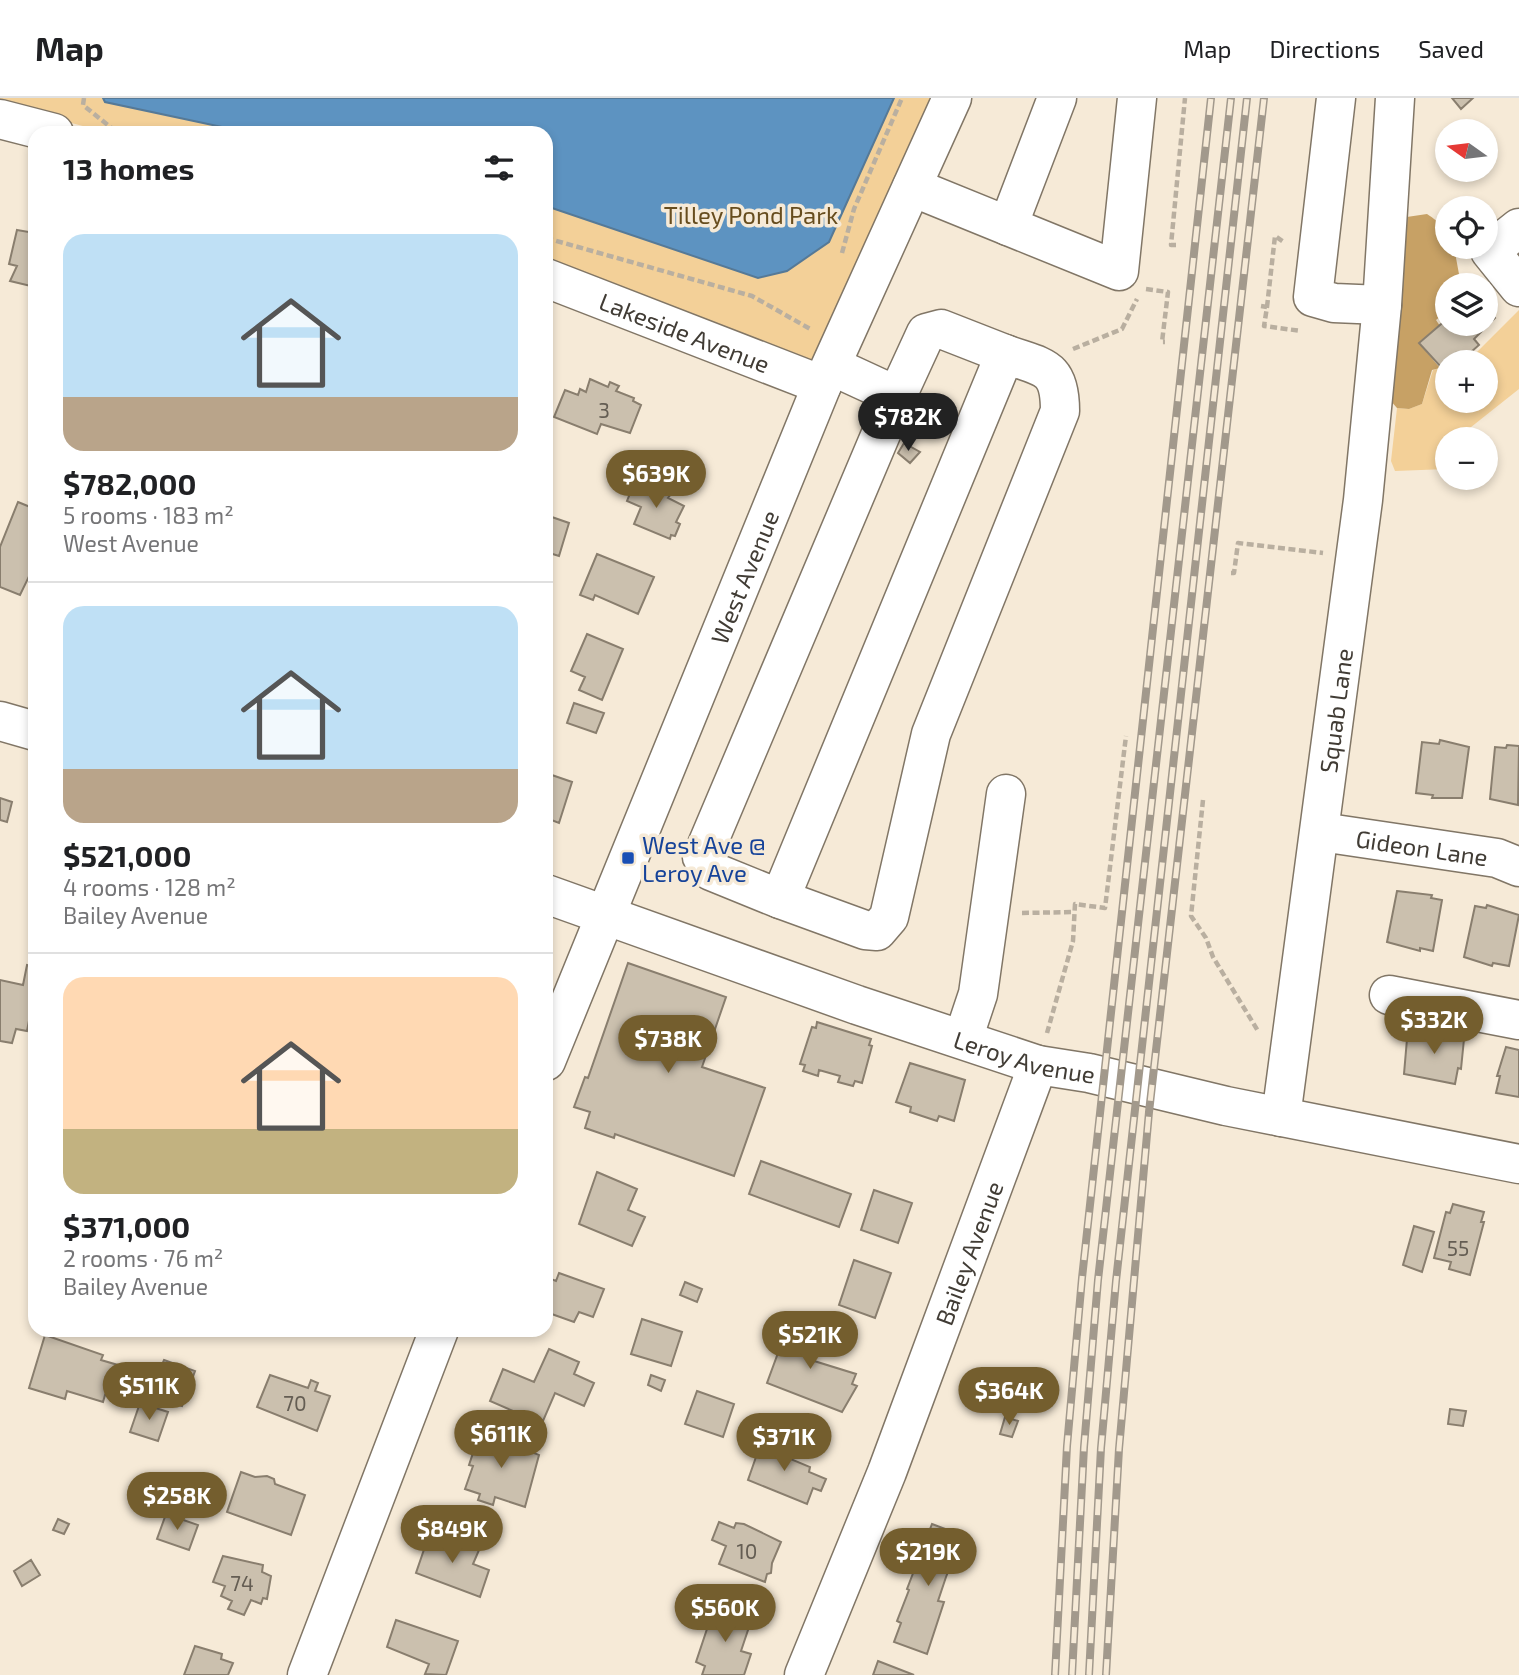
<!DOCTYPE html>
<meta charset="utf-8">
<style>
:root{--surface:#fff;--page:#f2f2f2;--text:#202124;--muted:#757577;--line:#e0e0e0;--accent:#745e2e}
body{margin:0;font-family:"Exo 2",sans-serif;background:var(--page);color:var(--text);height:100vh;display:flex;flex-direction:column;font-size:26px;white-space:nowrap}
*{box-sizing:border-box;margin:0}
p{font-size:23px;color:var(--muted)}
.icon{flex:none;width:38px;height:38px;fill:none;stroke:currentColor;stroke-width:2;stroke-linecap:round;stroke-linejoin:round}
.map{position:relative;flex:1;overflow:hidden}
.side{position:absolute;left:28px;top:28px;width:525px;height:1211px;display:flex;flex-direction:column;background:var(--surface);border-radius:21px;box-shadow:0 4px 10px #0003}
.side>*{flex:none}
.needle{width:46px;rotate:284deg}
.fabs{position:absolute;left:1435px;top:21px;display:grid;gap:14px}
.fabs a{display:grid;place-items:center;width:63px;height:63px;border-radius:50%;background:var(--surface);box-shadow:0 4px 10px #0003;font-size:35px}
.price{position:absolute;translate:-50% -60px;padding:0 16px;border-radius:24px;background:var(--accent);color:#fff;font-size:23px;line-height:46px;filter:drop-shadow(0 2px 4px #0008)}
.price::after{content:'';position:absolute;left:50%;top:42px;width:21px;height:16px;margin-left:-10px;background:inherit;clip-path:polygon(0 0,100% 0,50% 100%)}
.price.on{background:#222;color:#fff}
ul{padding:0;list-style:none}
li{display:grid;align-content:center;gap:14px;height:371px;padding:0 35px}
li+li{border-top:2px solid var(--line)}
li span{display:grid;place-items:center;height:217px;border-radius:21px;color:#555}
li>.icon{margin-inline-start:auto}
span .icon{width:126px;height:126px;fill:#fffc;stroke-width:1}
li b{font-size:30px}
h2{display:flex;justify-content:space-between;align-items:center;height:84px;padding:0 35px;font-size:30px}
header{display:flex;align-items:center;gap:42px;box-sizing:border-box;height:98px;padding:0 35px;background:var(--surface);border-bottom:2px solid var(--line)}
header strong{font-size:33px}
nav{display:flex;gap:38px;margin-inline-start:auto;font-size:24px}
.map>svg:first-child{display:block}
.green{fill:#f3d098}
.forest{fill:#c7a165}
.water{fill:#5d93c1;stroke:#557997;stroke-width:2}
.building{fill:#cbc0ae;stroke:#897e6e;stroke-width:2}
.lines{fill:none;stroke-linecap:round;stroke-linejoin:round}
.minor-casing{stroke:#817666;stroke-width:41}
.major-casing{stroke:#817666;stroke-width:41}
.path{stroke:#b9afa0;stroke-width:4.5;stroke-dasharray:7 3.5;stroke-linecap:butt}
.minor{stroke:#fff;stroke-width:38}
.major{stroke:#fff;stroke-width:38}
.rail-casing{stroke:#a2998c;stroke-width:8}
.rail{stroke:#f6ead7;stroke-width:5;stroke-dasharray:16;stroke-linecap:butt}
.transit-dot{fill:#1a4fb4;stroke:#f6ead7;stroke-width:2.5}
.labels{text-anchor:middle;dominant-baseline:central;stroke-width:7;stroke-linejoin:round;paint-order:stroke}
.number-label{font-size:21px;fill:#645d53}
.park-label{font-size:24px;fill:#674d1e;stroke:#f6ead7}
.street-label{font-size:24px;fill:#413c35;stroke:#f6ead7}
.transit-label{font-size:24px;fill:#164399;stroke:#f6ead7;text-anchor:start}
</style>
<header>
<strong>Map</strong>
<nav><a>Map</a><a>Directions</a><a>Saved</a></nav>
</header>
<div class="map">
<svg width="1519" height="1577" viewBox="0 0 1519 1577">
<rect width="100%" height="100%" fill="#f6ead7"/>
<path class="green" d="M0 0H932L813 262 546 163V35H109L0 6Z
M1519 212V291L1456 341H1447V371L1395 373 1391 363 1397 310 1409 311 1422 306 1433 272 1440 270 1457 256 1464 264H1447V303H1486V264H1467Z"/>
<path class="forest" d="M1427 116C1441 125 1447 132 1447 149H1454L1461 187H1447V213L1436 222 1440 228 1419 245 1440 270 1432 272 1422 306 1409 311 1397 310 1390 302 1400 120Z"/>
<path class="water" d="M103 0H894L829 144 787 173 758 180 546 108V35H250L105 4Z"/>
<path class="building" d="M1452 0H1473L1461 11Z
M17 132 35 135V189L10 183 17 168 9 166Z
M1486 208 1495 220 1474 241 1479 247 1462 262 1456 255 1440 268 1419 245 1447 221V226H1486Z
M590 281 608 289 610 284 619 288 616 293 634 300 633 303 641 307 630 335 601 326 597 336 554 319 565 292 578 297 580 291 586 294Z
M904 345 920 354 910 365 898 355Z
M635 383 671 396 668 400 684 408 676 424 680 426 675 438 671 437 670 441 634 426 641 409 627 403Z
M18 404 35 411V466L20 497 0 489V449Z
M546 417 569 425 559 458 546 454Z
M597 456 654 479 638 516 595 497 593 502 580 497Z
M587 536 623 551 602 602 579 592 585 579 571 573Z
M574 605 604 615 596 635 567 625Z
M1440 642 1469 649 1462 700H1432L1433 697 1416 695 1422 644 1439 646Z
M1507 647 1519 648 1518 707 1490 701 1495 649 1506 650Z
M546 675 572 684 559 725 549 721 546 728Z
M0 700 12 704 7 724 0 722Z
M1397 793 1432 797 1431 800 1442 802 1433 853 1420 850V853L1387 844Z
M1487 807 1519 817 1509 868 1493 865 1492 868 1464 859 1475 808 1486 810Z
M628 865 726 899 702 969 765 990 734 1078 615 1036 614 1040 585 1030 590 1014 574 1009 585 979 588 980Z
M27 867 35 869V907H32L27 933 16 931 12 945 0 943V882L23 887Z
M817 924 871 941 869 947 872 948 862 985 855 983 853 988 838 984 840 978 819 972 818 978 803 973 805 967 800 966 812 929 816 930Z
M1413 930 1464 941 1461 971 1458 970 1455 986 1404 976 1407 941 1411 942Z
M1506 949 1519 952V999L1496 995 1500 978H1497Z
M910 965 965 982 954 1023 939 1018 937 1023 910 1014 911 1009 896 1004Z
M761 1063 851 1096 839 1129 749 1096Z
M597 1074 637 1091 628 1112 645 1119 632 1148 579 1126Z
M874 1092 912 1105 898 1145 861 1132Z
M1453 1106 1484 1114 1481 1124H1484L1470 1177 1449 1171 1451 1164 1434 1160 1446 1114 1450 1115Z
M1414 1128 1434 1134 1422 1174 1403 1167Z
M854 1162 891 1175 875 1220 839 1207Z
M559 1175 604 1191 593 1219 579 1214 574 1224 546 1214V1179L556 1183Z
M685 1184 702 1191 697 1204 680 1197Z
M642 1221 682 1234 671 1268 631 1256Z
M789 1225 821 1237 811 1262 856 1276 852 1286 857 1288 842 1314 767 1285Z
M45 1237 103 1257 101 1262 118 1267 109 1298 105 1297 103 1304 67 1293 65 1301 29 1290Z
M549 1251 579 1264 574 1276 594 1285 584 1308 555 1295 543 1323 528 1316 527 1319 490 1303 503 1271 534 1284Z
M164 1262 195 1273 182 1308 149 1297Z
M270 1277 308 1290 311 1282 318 1285 315 1293 330 1298 317 1333 257 1309Z
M651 1277 665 1282 661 1293 648 1287Z
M697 1293 734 1306 723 1339 685 1326Z
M140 1305 168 1314 158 1343 130 1334Z
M1450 1311 1466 1313 1463 1328 1448 1326Z
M1005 1319 1018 1323 1012 1339 1000 1336Z
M481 1331 523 1345 522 1350 539 1357 525 1409 495 1399 493 1407 478 1402 480 1396 465 1391 473 1368 469 1367Z
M763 1343 779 1350 781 1345 791 1348 788 1360 810 1369 809 1374 826 1381 821 1393 813 1390 807 1406 748 1382 756 1359 755 1355Z
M241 1374 255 1379 267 1378 274 1381 275 1386 305 1397 291 1437 227 1414Z
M166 1416 198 1427 189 1452 157 1441Z
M58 1421 69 1426 64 1436 53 1432Z
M719 1424 734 1430 736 1425 744 1426 781 1444 772 1465 771 1475 767 1476 765 1484 719 1466 726 1448 712 1442Z
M932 1426 967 1439 955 1471 950 1469 946 1479 938 1503 944 1504 927 1556 894 1544 901 1525 897 1523 909 1492 907 1491Z
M430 1434 479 1452 473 1466 489 1472 480 1499 416 1475Z
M223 1458 263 1467 262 1474 271 1478 267 1501 263 1500 261 1506 251 1502 244 1517 228 1511 232 1503 221 1498 225 1488 213 1484Z
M31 1462 40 1477 22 1488 14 1473Z
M715 1507 752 1520 741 1553 751 1556 744 1577H702L705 1568 696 1564Z
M396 1522 458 1543 446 1577 425 1576 429 1566 387 1549Z
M195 1548 222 1556 221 1561 233 1565 228 1577H184Z
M878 1563 914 1577H873Z"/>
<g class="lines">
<defs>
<g id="minor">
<path d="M1336 0 1313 199 1334 205 1382 207"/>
<path d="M0 21 54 35"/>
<path d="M912 89 1119 173 1137 0"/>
<path d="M1008 128 1057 0"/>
<path d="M1519 130 1490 153 1519 189"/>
<path id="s1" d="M546 180 822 287"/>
<path d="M832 268 897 298 702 759 711 773 780 801 1005 256 941 231 926 235 897 298"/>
<path d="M0 623 35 633"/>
<path id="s2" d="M1321 734 1497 760 1519 769"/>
<path id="s3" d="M546 796 857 907 1038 967 1089 975 1226 1008 1519 1066"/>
<path d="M780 801 865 832 877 833 889 819 931 636 1060 313C1060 267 1043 270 1005 256"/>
<path d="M1389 897 1519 922"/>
<path d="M963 941 978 896 1006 696"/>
<path id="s4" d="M1281 1019 1363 402 1382 207 1395 0"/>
<path id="s5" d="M804 1577 887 1374 1038 967"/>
</g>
<g id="major">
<path id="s6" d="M546 963 822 287 952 0"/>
<path d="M307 1577 439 1232"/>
</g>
</defs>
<use href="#minor" class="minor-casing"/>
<use href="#major" class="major-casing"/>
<path class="path" d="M84 0 83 7 114 32 127 35
M546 140 752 198 812 232
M1176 147H1171L1185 0
M842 155 854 111 902 0
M1146 191 1168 194 1162 244H1165
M1261 208 1267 209 1264 228 1301 233
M1267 209 1275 138 1285 145
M1073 251 1122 231 1137 201
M1231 475H1234L1238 445 1323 455
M1203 702 1191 818 1206 840 1213 859 1258 933
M1022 815 1074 814
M1047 935 1073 843 1075 806 1105 810 1126 638"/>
<use href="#minor" class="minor"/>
<use href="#major" class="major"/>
<defs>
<path id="rail" d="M1055 1577 1067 1348 1082 1180 1211 0
M1072 1577 1084 1349 1098 1182 1231 0
M1089 1577 1101 1350 1116 1183 1247 0
M1106 1577 1119 1351 1149 1014 1264 0"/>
</defs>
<use href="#rail" class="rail-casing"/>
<use href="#rail" class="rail"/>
</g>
<rect class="transit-dot" x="621" y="753" width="14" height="14" rx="3.5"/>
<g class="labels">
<g class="number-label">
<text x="604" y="311">3</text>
<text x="1458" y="1149">55</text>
<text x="295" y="1304">70</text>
<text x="747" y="1452">10</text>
<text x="242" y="1484">74</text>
</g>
<g class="park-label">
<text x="751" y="116">Tilley Pond Park</text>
</g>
<g class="street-label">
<text stroke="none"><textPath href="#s1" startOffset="149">Lakeside Avenue</textPath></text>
<text stroke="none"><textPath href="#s6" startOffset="523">West Avenue</textPath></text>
<text stroke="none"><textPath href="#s4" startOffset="410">Squab Lane</textPath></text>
<text stroke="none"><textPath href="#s2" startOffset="102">Gideon Lane</textPath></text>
<text stroke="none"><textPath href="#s3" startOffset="506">Leroy Avenue</textPath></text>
<text stroke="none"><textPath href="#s5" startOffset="453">Bailey Avenue</textPath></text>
</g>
<g class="transit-label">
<text x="642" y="746">West Ave @<tspan x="642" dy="28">Leroy Ave</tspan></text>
</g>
</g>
</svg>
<div class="fabs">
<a><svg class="needle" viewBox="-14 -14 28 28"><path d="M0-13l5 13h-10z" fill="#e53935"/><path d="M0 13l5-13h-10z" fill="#757577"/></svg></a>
<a><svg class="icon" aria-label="locate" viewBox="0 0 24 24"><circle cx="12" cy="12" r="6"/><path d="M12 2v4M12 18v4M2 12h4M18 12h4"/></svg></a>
<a><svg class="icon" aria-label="layers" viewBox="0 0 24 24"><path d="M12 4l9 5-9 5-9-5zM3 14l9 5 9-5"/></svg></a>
<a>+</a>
<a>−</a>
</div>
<b class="price on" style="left:908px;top:355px">$782K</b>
<b class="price" style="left:656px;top:412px">$639K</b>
<b class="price" style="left:1434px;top:958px">$332K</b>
<b class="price" style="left:668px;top:977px">$738K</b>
<b class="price" style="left:810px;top:1273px">$521K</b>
<b class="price" style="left:149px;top:1324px">$511K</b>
<b class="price" style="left:1009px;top:1329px">$364K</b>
<b class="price" style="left:501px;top:1372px">$611K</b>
<b class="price" style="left:784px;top:1375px">$371K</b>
<b class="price" style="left:177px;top:1434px">$258K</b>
<b class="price" style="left:452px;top:1467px">$849K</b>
<b class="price" style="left:928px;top:1490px">$219K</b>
<b class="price" style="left:725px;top:1546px">$560K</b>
<section class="side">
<h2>13 homes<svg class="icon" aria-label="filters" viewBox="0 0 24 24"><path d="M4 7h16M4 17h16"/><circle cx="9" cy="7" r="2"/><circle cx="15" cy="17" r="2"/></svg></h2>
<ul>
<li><span style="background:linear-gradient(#bfe0f5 75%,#b9a48a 0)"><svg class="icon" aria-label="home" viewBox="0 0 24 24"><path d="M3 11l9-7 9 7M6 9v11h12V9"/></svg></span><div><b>$782,000</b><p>5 rooms · 183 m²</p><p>West Avenue</p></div></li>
<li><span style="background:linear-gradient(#bfe0f5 75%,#b9a48a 0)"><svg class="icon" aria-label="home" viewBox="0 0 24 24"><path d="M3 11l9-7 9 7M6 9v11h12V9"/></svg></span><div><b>$521,000</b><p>4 rooms · 128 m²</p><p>Bailey Avenue</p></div></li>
<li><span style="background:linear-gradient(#ffd9b3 70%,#c2b280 0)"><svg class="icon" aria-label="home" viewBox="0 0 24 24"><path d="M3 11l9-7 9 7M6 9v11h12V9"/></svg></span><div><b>$371,000</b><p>2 rooms · 76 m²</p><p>Bailey Avenue</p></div></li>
</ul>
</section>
</div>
